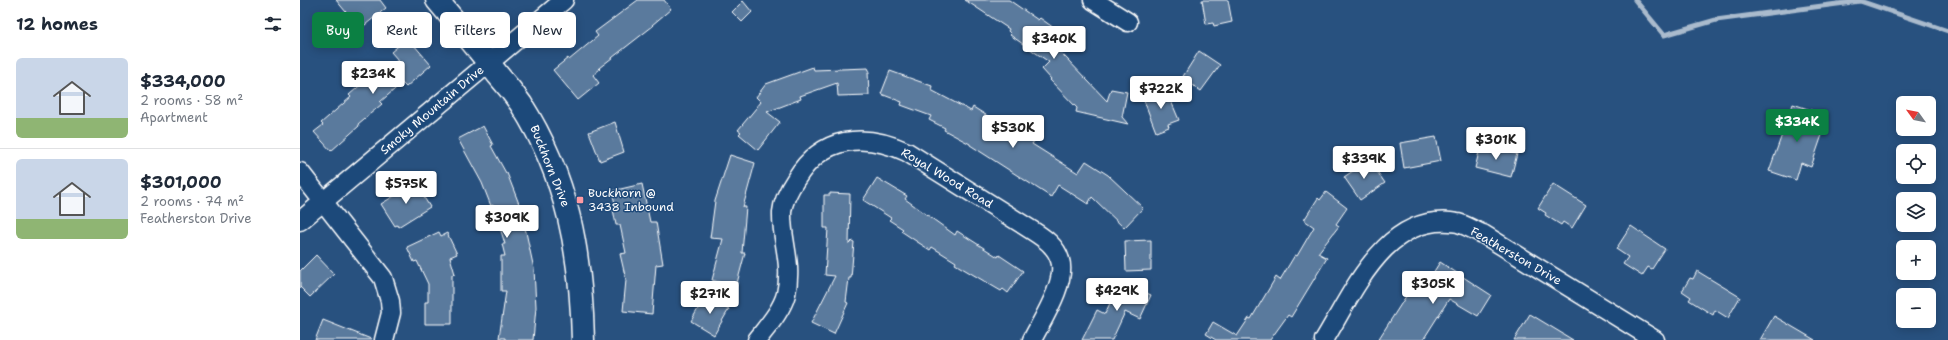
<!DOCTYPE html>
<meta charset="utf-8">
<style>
:root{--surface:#fff;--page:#f2f2f3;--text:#1f2937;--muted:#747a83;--line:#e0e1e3;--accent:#0b8043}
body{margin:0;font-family:"Shantell Sans",sans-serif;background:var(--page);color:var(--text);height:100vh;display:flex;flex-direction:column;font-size:15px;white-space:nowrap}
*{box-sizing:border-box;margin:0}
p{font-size:13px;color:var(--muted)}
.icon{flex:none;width:22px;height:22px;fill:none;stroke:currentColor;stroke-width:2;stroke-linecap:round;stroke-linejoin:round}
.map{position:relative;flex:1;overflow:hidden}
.sheet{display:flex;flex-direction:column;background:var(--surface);width:300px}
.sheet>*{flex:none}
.banner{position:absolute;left:12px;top:12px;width:380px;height:36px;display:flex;gap:8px}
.needle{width:26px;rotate:303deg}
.controls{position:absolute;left:1596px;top:96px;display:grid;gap:8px}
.controls a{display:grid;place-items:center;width:40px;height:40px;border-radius:6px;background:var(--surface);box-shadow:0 2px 10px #0003;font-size:20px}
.price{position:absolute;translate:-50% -34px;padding:0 9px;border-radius:4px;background:#fff;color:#222;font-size:13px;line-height:26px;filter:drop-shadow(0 1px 2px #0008)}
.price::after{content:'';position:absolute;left:50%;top:24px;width:12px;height:9px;margin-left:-6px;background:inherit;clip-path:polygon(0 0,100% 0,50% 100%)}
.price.active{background:var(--accent);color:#fff}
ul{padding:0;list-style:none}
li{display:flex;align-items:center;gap:12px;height:100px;padding:0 16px}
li+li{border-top:1px solid var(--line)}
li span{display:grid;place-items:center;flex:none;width:112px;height:80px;border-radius:6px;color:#555}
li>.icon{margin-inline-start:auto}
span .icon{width:48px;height:48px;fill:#fffc;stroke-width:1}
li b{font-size:17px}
h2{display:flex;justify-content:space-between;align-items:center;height:48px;padding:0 16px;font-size:17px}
.pill{padding:0 14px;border-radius:6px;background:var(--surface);box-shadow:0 2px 10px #0003;font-size:14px;line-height:36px}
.pill.active{background:var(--accent);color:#fff}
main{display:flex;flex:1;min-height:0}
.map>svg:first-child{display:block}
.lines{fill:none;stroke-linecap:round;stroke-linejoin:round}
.stream{stroke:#aabbcd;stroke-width:5}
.building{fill:#5a7a9d;stroke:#fff}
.minor-casing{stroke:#fff;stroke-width:21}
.tertiary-casing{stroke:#fff;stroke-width:25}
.minor{stroke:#1f4a7a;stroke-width:18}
.tertiary{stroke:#1f4a7a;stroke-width:22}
.poi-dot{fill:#ff9aa2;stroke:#1f4a7a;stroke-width:1.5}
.labels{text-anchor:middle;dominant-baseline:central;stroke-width:3;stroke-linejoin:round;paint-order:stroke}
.street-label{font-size:12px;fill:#fff;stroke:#1f4a7a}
.poi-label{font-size:12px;fill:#fff;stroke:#1f4a7a;text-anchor:start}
</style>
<main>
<section class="sheet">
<h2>12 homes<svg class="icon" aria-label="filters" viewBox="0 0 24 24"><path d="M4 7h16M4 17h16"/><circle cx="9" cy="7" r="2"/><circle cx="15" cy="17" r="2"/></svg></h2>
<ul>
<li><span style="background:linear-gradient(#c9d6e8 75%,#8fb573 0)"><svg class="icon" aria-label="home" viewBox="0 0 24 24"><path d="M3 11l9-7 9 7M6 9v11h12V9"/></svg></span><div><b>$334,000</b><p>2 rooms · 58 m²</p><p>Apartment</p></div></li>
<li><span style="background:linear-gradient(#c9d6e8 75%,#8fb573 0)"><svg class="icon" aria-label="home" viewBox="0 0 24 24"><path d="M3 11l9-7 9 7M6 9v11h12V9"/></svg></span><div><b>$301,000</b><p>2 rooms · 74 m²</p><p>Featherston Drive</p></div></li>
</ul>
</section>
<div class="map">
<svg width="1648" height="340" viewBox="0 0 1648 340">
<rect width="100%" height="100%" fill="#28517f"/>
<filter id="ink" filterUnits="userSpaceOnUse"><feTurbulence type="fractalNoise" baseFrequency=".025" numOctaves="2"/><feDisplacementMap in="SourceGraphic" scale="8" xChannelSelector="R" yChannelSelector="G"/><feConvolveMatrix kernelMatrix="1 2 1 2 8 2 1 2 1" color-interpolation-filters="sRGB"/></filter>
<g filter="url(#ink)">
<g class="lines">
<path class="stream" d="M1335 0 1364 35 1416 20 1560 1 1648 31"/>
</g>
<path class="building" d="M36 0H80L86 8 60 29Z
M338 0H364L371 9 352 25 353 26 299 68 300 69 293 75 299 83 278 100 253 70 268 58 269 60 298 36 295 32Z
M665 0H709L738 20 740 18 754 28 747 38 807 101 811 89 827 92 822 117 828 124 776 112 777 108 750 80 751 79 742 69 749 62 710 35 711 34 708 31 709 29Z
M902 0H928L932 22 914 26 913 23 906 24Z
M443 1 452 12 442 22 432 12Z
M108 38 131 65 106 87 102 83 80 102 82 104 58 124 59 126 31 151 14 132 23 125 21 123 51 97 49 95 73 74 76 78 98 60 91 52Z
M899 51 920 65 901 91 882 78Z
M513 67 514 70 568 68 570 72H568L569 95 538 96 537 83 500 96 501 99 467 112 480 122 458 150 439 134 441 132 438 130 461 102 456 97 466 84Z
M590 71 632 86 631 90 671 111 673 107 715 133 717 130 734 141 732 144 778 173 786 161 808 175 843 208 824 228 792 197 788 204 758 185 751 197 670 145V144L644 130 645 128 629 120 631 116 601 105 602 102 581 94Z
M866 89 879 120 868 124 869 127 856 132 843 98Z
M1493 104 1517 112 1512 128 1523 132 1511 167 1501 163 1496 180 1469 171Z
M315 122 324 152 300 161 289 132Z
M183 126 193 145 191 146 206 173H207L221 209 234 269 236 307 233 340H205V338H199L206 291H201V256H205L202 244H205L193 205 191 206 182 183 158 139Z
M1136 137 1141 161 1104 168 1100 143Z
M1181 144 1217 154 1211 177 1175 168Z
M430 155 455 163 443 207H446L442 253H445L436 287 412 280 423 239 410 238 415 201Z
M1069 160 1085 183 1060 200 1044 177Z
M577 178 607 196 605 199 655 235 657 231 698 257 699 255 723 271 708 293 703 289 701 291 655 264 656 262 632 247 630 250 619 243 601 231 603 229 589 220 591 218 563 200Z
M115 183 130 207 98 227 97 225 95 226 81 204Z
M342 184 350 222H356L363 264 356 265 352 314 323 311 326 280 320 254 326 253 320 225H316L313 209 316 208 312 191Z
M1253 184 1286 205 1272 228 1263 222 1261 225 1245 215 1246 213 1238 208Z
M1026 192 1047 208 1036 224 1039 226 1018 253 1027 258 991 317 988 315 970 340H916L906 334 913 322 937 336 949 318 951 319 976 277 980 280 995 255 997 256 1014 227 1004 220 1018 198 1020 200Z
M530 193 550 194 549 244 552 241 554 242 551 278H549L546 302 548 303 534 334 511 323 535 276 525 275 528 228H524V195H530Z
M1331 226 1365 249 1352 269 1348 267 1342 276 1323 264 1328 257 1316 249Z
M139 232 141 236 147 233 157 254 150 257 155 274 152 275V324H125V302H128V284L117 261 114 262 107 247Z
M851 240V270L826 271 825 241Z
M16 255 34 274 10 297 0 287V271Z
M1140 262 1191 295 1178 316 1149 299 1123 340H1078L1110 290 1119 295Z
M1397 271 1440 297 1428 318 1415 310 1413 315 1389 300 1391 297 1382 291 1390 278 1393 279Z
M820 281 851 295 840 319 825 312 812 340H782L797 310 805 314Z
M406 295 429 309 414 335 391 321Z
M1230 314 1273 340H1214Z
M1474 316 1515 340H1460Z
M23 320 71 339V340H15Z"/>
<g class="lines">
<defs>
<path id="minor" d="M793 0 828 22
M0 172 83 278 90 301 91 313 84 340
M0 221 264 0
M457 340C467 327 482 310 486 294 493 262 481 241 482 212 483 201 490 188 496 179 522 136 564 132 607 152L733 231C744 238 756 246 760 260 767 282 742 320 732 340
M1024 340C1054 291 1087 210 1158 223 1166 225 1175 231 1183 234L1355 340"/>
<path id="tertiary" d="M137 0C158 25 179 50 198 75 206 84 214 94 221 104 268 178 281 253 283 340"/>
</defs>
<use href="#minor" class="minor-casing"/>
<use href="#tertiary" class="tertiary-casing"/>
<use href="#minor" class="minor"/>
<use href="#tertiary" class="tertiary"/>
</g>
</g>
<rect class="poi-dot" x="276" y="196" width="8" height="8" rx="2"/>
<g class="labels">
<g class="street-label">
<text transform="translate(132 110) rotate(-40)">Smoky Mountain Drive</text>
<text transform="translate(250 166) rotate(68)">Buckhorn Drive</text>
<text transform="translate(647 178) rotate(31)">Royal Wood Road</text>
<text transform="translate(1216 256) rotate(30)">Featherston Drive</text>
</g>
<g class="poi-label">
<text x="288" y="193">Buckhorn @<tspan x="288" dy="14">3438 Inbound</tspan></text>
</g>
</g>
</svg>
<div class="controls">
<a><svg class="needle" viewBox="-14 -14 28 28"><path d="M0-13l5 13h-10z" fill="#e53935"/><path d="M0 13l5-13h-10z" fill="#747a83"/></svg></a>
<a><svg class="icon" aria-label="locate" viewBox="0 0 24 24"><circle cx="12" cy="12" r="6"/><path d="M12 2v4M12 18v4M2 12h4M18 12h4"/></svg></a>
<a><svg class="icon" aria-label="layers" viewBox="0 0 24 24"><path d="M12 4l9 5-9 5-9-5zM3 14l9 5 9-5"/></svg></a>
<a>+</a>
<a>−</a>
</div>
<b class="price" style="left:754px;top:60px">$340K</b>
<b class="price" style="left:73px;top:95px">$234K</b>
<b class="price" style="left:861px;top:110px">$722K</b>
<b class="price active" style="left:1497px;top:143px">$334K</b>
<b class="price" style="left:713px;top:149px">$530K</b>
<b class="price" style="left:1196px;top:161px">$301K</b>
<b class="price" style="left:1064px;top:180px">$339K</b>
<b class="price" style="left:106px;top:205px">$575K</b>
<b class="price" style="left:207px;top:239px">$309K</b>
<b class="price" style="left:1133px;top:305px">$305K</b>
<b class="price" style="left:817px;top:312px">$429K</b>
<b class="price" style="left:410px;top:315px">$271K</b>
<div class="banner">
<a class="pill active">Buy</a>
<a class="pill">Rent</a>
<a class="pill">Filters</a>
<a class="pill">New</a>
</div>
</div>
</main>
